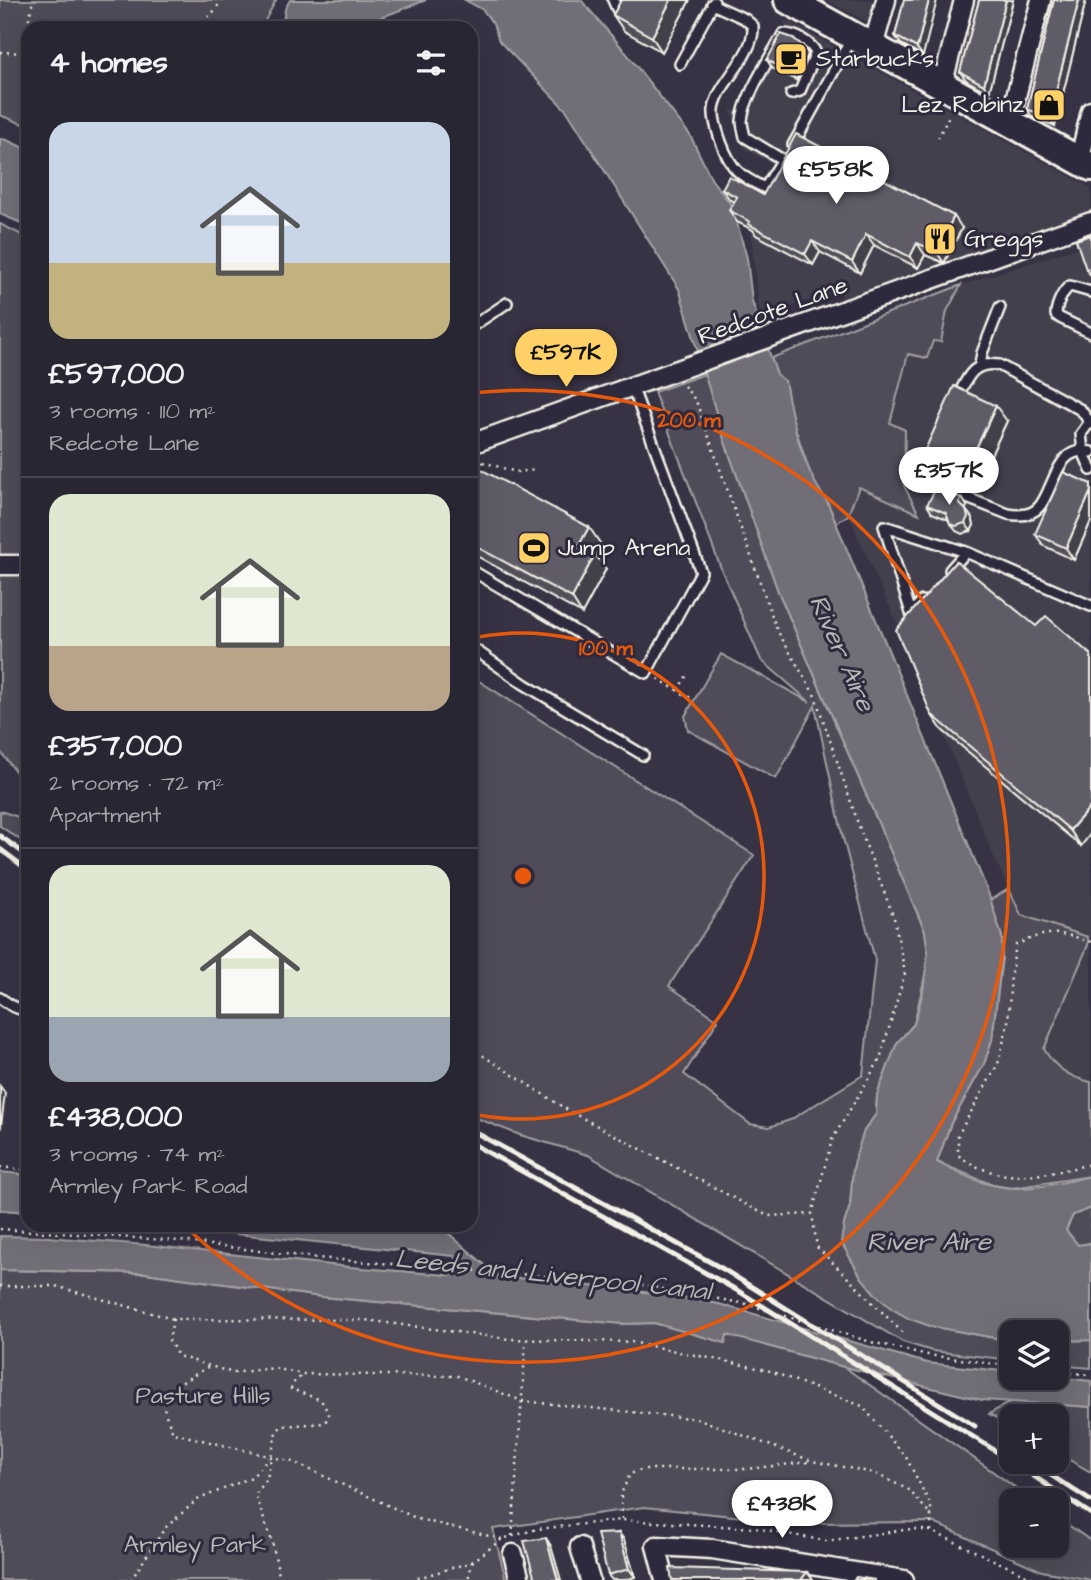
<!DOCTYPE html>
<meta charset="utf-8">
<style>
:root{--surface:#292633;--page:#312e3b;--text:#f1f3f6;--muted:#a5a5ac;--line:#45434e;--accent:#ffd166}
body{margin:0;font-family:"Architects Daughter",sans-serif;background:var(--page);color:var(--text);height:100vh;display:flex;flex-direction:column;font-size:26px;white-space:nowrap}
*{box-sizing:border-box;margin:0}
p{font-size:23px;color:var(--muted)}
.icon{flex:none;width:38px;height:38px;fill:none;stroke:currentColor;stroke-width:2;stroke-linecap:round;stroke-linejoin:round}
.map{position:relative;flex:1;overflow:hidden}
.side{position:absolute;left:21px;top:21px;width:457px;height:1211px;display:flex;flex-direction:column;background:var(--surface);border-radius:21px;box-shadow:0 7px 28px #0002,0 0 0 2px var(--line)}
.side>*{flex:none}
.fabs{position:absolute;left:999px;top:1320px;display:grid;gap:14px}
.fabs a{display:grid;place-items:center;width:70px;height:70px;border-radius:14px;background:var(--surface);box-shadow:0 7px 28px #0002,0 0 0 2px var(--line);font-size:35px}
.price{position:absolute;translate:-50% -60px;padding:0 16px;border-radius:24px;background:#fff;color:#222;font-size:23px;line-height:46px;filter:drop-shadow(0 2px 4px #0008)}
.price::after{content:'';position:absolute;left:50%;top:42px;width:21px;height:16px;margin-left:-10px;background:inherit;clip-path:polygon(0 0,100% 0,50% 100%)}
.price.on{background:var(--accent);color:#111}
ul{padding:0;list-style:none}
li{display:grid;align-content:center;gap:14px;height:371px;padding:0 28px}
li+li{border-top:2px solid var(--line)}
li span{display:grid;place-items:center;height:217px;border-radius:21px;color:#555}
li>.icon{margin-inline-start:auto}
span .icon{width:126px;height:126px;fill:#fffc;stroke-width:1}
li b{font-size:30px}
h2{display:flex;justify-content:space-between;align-items:center;height:84px;padding:0 28px;font-size:30px}
.map>svg:first-child{display:block}
.built{fill:#433f4e}
.green{fill:#504b59;stroke:#a29ea0;stroke-width:2}
.water{fill:#726e77;stroke:#a6a2a4;stroke-width:2}
.lines{fill:none;stroke-linecap:round;stroke-linejoin:round}
.service-casing{stroke:#f4f1e8;stroke-width:14}
.minor-casing{stroke:#f4f1e8;stroke-width:23}
.primary-casing{stroke:#f4f1e8;stroke-width:32}
.path{stroke:#f4f1e8;stroke-width:2.5;stroke-dasharray:2 5;stroke-linecap:butt}
.service{stroke:#2f2a3d;stroke-width:9}
.minor{stroke:#2f2a3d;stroke-width:18}
.primary{stroke:#2f2a3d;stroke-width:26}
.rail{stroke:#f4f1e8;stroke-width:5}
.wall{fill:#524f59;stroke:#f4f1e8;stroke-width:2}
.shaded-wall{fill:#424048;stroke:#f4f1e8;stroke-width:2}
.building{fill:#5f5c67;stroke:#f4f1e8;stroke-width:2}
.ring{fill:none;stroke:#e8590c;stroke-width:3.5}
.labels{text-anchor:middle;dominant-baseline:central;stroke-width:6;stroke-linejoin:round;paint-order:stroke}
.poi-label{font-size:24px;fill:#f4f1e8;stroke:#2f2a3d;text-anchor:start}
.street-label{font-size:24px;fill:#f4f1e8;stroke:#2f2a3d}
.park-label{font-size:24px;fill:#bbb7b6;stroke:#2f2a3d}
.water-label{font-size:26px;font-style:italic;fill:#bab6b5;stroke:#2f2a3d}
.centre{fill:#e8590c;stroke:#2f2a3d;stroke-width:3.5}
.ring-label{font-size:21px;text-anchor:middle;font-weight:bold;fill:#e8590c;stroke:#2f2a3d;stroke-width:6;stroke-linejoin:round;paint-order:stroke}
</style>
<div class="map">
<svg width="1091" height="1580" viewBox="0 0 1091 1580">
<rect width="100%" height="100%" fill="#373244"/>
<filter id="ink" filterUnits="userSpaceOnUse"><feTurbulence type="fractalNoise" baseFrequency=".0143" numOctaves="2"/><feDisplacementMap in="SourceGraphic" scale="14" xChannelSelector="R" yChannelSelector="G"/><feConvolveMatrix kernelMatrix="1 2 1 2 8 2 1 2 1" color-interpolation-filters="sRGB"/></filter>
<g filter="url(#ink)">
<path class="built" d="M827 0H874L869 23Z
M786 20 1091 188V212L844 302 840 291 760 316 751 235 783 170 743 148 730 110 737 111Z
M1080 247 1091 271V938L1021 915 995 860 907 645 848 515 859 487 917 513 904 486 905 430 890 423 908 353 933 341 941 342 947 311 961 285Z
M1088 945 1091 947V1082H1088L1069 1074 1051 1061 1044 1049Z"/>
<path class="green" d="M0 0H276L261 28H28V126L0 115Z
M0 224 28 238V555L0 556Z
M961 285 947 311 941 342 933 341 927 358 908 354 890 423 905 430 904 486 919 514 859 487 848 515 836 523 827 501 814 485 790 412 785 381 777 376 771 358Z
M705 374 724 439 778 591 925 931 928 952 926 971 914 1024 897 1043 877 1095 876 1114 864 1131 853 1169 850 1206 844 1224 861 1277 930 1326 1011 1341V1360L932 1351 903 1342 588 1155 520 1135 471 1116V676L754 855 669 986 718 1020 684 1074 750 1124 769 1127 790 1120 863 1075 875 960 843 838 815 706 776 779 688 730 685 716 721 654 810 702 761 660 722 571 654 392Z
M0 575H28V788L0 751Z
M0 811 28 820V845L0 826Z
M1009 889 1021 915 1088 937V945L1044 1049C1054 1067 1071 1078 1091 1082V1176L1012 1188 993 1185 937 1162 951 1123 984 1064 992 1040 1002 956V937L990 900Z
M1091 1208V1243L1078 1245 1066 1230 1073 1215Z
M0 1270 145 1273 322 1297 624 1324 654 1323 725 1342 727 1334 844 1367 1033 1500H1012V1545H1057V1517L1091 1541V1580L1042 1571 932 1522 803 1523 644 1507 493 1529 506 1580H0Z
M1091 1340V1368L1057 1365V1341Z
M1012 1401 1091 1407V1472L1057 1453V1416H1012L1011 1426 989 1414Z"/>
<path class="water" d="M290 0H426L354 28H282L285 9Z
M465 0H581L623 49 690 135 712 180 732 206 747 258 752 301 777 375 785 381C792 420 803 470 827 501L988 892 1002 937V956L992 1040 984 1064 951 1123 937 1162C955 1171 974 1181 993 1185 1023 1193 1061 1183 1091 1176V1208L1073 1215 1066 1230 1078 1245 1091 1243V1340L1057 1341V1332H1012L1011 1341 930 1326 910 1319 892 1309 876 1295 861 1277 841 1242 844 1224 850 1206 853 1169 857 1152 864 1131 876 1114 877 1095 897 1043 914 1024 923 992 928 952 925 931 778 591 724 439 679 289 567 111 499 41 493 24 483 10Z
M0 139 7 140 28 150V226L0 214Z
M0 1172 28 1175V1212L0 1210Z
M147 1225H439L486 1266 492 1275 671 1295 719 1304 927 1363 1011 1372 1012 1377H1055L1091 1381V1407L982 1400 844 1367 727 1335 725 1343 654 1323 624 1324 322 1297 145 1273 0 1270V1236L48 1237 146 1245 350 1267 447 1275 468 1274 454 1256Z"/>
<g class="lines">
<defs>
<path id="service" d="M613 0 617 9
M712 4 745 19 753 26C755 56 716 84 714 110 713 120 718 133 721 142 731 169 739 176 765 188L783 159
M680 64 714 2
M793 145 852 38
M783 160 745 137C744 132 742 126 742 121 743 98 772 55 783 34 795 34 811 42 816 53L800 91 791 94
M1091 292 1070 286C1063 290 1056 306 1056 315L1060 318 1091 333
M471 327 507 303
M980 365 982 353 1000 307
M956 400C967 379 971 361 999 365L1081 410 1091 424
M1091 420 1081 434 1083 451 1091 470
M928 456C922 466 921 472 926 482L1008 514C1019 516 1031 516 1039 507 1055 488 1056 444 1091 452
M471 570 646 673 701 572 632 386
M950 570 966 552
M922 601 911 613 884 526 966 552 1091 606
M471 647 524 684 643 755
M0 998 12 1006 28 1012"/>
<path id="minor" d="M873 47 886 0
M942 86 964 0
M1009 123 1041 0
M1079 162 1091 111
M471 444 1091 222
M0 565H28
M580 1547 590 1580
M513 1554 520 1580
M665 1580 656 1546 712 1549 904 1580"/>
<path id="primary" d="M788 0 1091 167"/>
</defs>
<use href="#service" class="service-casing"/>
<use href="#minor" class="minor-casing"/>
<use href="#primary" class="primary-casing"/>
<path class="path" d="M190 28 212 14 222 0
M0 52 28 53
M25 54 26 33 33 0
M938 138 950 114
M684 386 696 401 777 630 815 696 861 832 894 918 905 973 880 1059 832 1140 812 1214 817 1247 905 1335
M483 462 516 472 537 470
M471 473 483 461
M658 679 694 700
M678 690 687 675
M1091 942C1059 931 1047 930 1016 945L1011 974 1008 1023 998 1064 958 1135V1155C1001 1187 1043 1175 1091 1164
M471 1048 569 1111 768 1216 812 1214
M0 1167 28 1170
M0 1229 180 1241 317 1258 632 1283 746 1304 871 1342 928 1355 1012 1366
M0 1286H55L173 1319 365 1320 509 1339 632 1342 767 1370 862 1406 906 1457 931 1506V1515
M173 1319 169 1340 178 1356 233 1373 274 1368 302 1374 458 1376 522 1401 699 1419 812 1461 874 1473 909 1490 931 1515V1531
M208 1367C193 1377 160 1389 165 1412 167 1419 171 1426 173 1433L293 1462 418 1519 502 1539
M1057 1371 1091 1375
M622 1519 621 1494 630 1474 644 1469H746L809 1462
M512 1536 526 1340
M472 1562 502 1539 537 1529 622 1520 755 1528 826 1541 911 1529 931 1531 1037 1580
M131 1580 165 1528 197 1500 252 1477 269 1458
M280 1580 272 1541 255 1495 267 1479 276 1432 282 1426 325 1423 329 1414 321 1400 291 1389 293 1383 298 1380 301 1375
M411 1580 472 1562 468 1580"/>
<use href="#service" class="service"/>
<use href="#minor" class="minor"/>
<use href="#primary" class="primary"/>
<path class="rail" d="M0 836 28 856
M0 849 28 870
M471 1130 723 1269 975 1426
M471 1143 740 1292 988 1446 1091 1514
M1038 1467 1091 1501"/>
</g>
<path class="wall" d="M620 0H690L662 52 624 31 613 15 621 1Z
M904 0 923 56 901 44 895 36Z
M979 0H1013L989 93 966 80 960 72Z
M1054 0H1086L1055 126 1032 117 1027 109Z
M803 46 808 54 796 80 772 68 767 60Z
M722 189 763 195 962 228 944 263 925 255 918 268 874 245 860 273 820 252 813 265 756 235 753 230 737 222 729 210 734 202 730 200Z
M1091 235V276L1086 269Z
M1007 421 973 493 931 476 920 461Z
M471 464 600 543 594 553 606 569 582 614 471 553Z
M1091 484V521L1074 560 1044 546 1035 534Z
M962 498 967 506 965 509 972 518 974 525 971 531 962 534 956 531 949 520 932 513 927 505Z
M471 601 476 608 471 613Z
M1036 626 1091 655V833L1081 846 942 730 931 714Z
M619 1533 624 1540 635 1577 625 1580H612L608 1575Z"/>
<path class="shaded-wall" d="M671 0H690L662 52 652 37Z
M929 0H937L923 56 917 48Z
M1006 0H1013L989 93 984 85Z
M1079 0H1086L1055 126 1049 118Z
M803 46 808 54 796 80 790 72Z
M954 216 962 228 944 263 936 251Z
M866 234 874 245 860 273 852 262Z
M812 241 820 252 813 265 805 254Z
M917 243 925 255 918 268 910 257Z
M996 406 1007 421 973 493 962 478Z
M1091 491V521L1074 560 1066 548Z
M962 498 967 506 965 511 959 503Z
M966 510 972 518 974 525 971 531 965 523Z
M589 527 600 543 590 561 579 545Z
M595 554 606 569 582 614 572 598Z
M1091 806V833L1081 846 1070 830Z
M0 1086 5 1093 1 1126 0 1124Z
M619 1533 624 1540 635 1577 629 1569Z
M546 1538 551 1546 561 1580H558Z
M807 1572 813 1580H801Z"/>
<path class="building" d="M621 0H671L652 37 613 15Z
M904 0H929L917 48 895 36Z
M979 0H1006L984 85 960 72Z
M1054 0H1079L1049 118 1027 109Z
M781 34 793 38 803 46 790 72 767 60Z
M796 134 954 216 936 251 917 243 910 257 866 234 852 262 812 241 805 254 748 224 750 222 729 210 737 197 722 189 729 176 763 195Z
M1091 235V268L1086 269 1076 240Z
M954 386 996 406 962 478 920 461Z
M471 464 589 527 579 545 595 554 572 598 471 544Z
M1063 472 1091 484V491L1066 548 1035 534Z
M936 488 962 498 959 503 966 510 968 517 965 523 956 526 950 524 946 513 927 505Z
M956 561 1036 626 1046 616 1091 655V806L1070 830 931 714 896 630Z
M619 1533 629 1569 608 1575 597 1534Z
M546 1538 558 1580H535L524 1541Z
M670 1568 807 1572 801 1580H672Z
M856 1577 875 1580H854Z"/>
</g>
<g class="ring">
<path d="M472 638A243 243 0 1 1 472 1114"/>
<path d="M472 393A486 486 0 1 1 185 1226"/>
</g>
<defs>
<symbol id="cafe-square" viewBox="-11 -11 22 22"><rect x="-9" y="-9" width="18" height="18" rx="4" fill="#ffd166" stroke="#2f2a3d"/><path d="M-5.5-4.5H6V0H3Q3 3.5 0 3.5H-2.5Q-5.5 3.5-5.5 0ZM3-3.2v2h1.7v-2ZM-6 4.5H4V6H-6Z" fill="#111"/></symbol>
<symbol id="shop-square" viewBox="-11 -11 22 22"><rect x="-9" y="-9" width="18" height="18" rx="4" fill="#ffd166" stroke="#2f2a3d"/><path d="M-5-2.5h2.3a2.7 3.5 0 0 1 5.4 0H5L5.5 6h-11ZM-1.5-2.5h3a1.5 2.3 0 0 0-3 0Z" fill="#111"/></symbol>
<symbol id="restaurant-square" viewBox="-11 -11 22 22"><rect x="-9" y="-9" width="18" height="18" rx="4" fill="#ffd166" stroke="#2f2a3d"/><path d="M-5-6h1v4h1v-4h1v4h1v-4h1v5L-1.5 .5V6h-2V.5L-5-1ZM5-6V6H3V1.5H1.5Q1.5-4 5-6Z" fill="#111"/></symbol>
<symbol id="stadium-square" viewBox="-11 -11 22 22"><rect x="-9" y="-9" width="18" height="18" rx="4" fill="#ffd166" stroke="#2f2a3d"/><path d="M0-5a6.5 5 0 1 0 0 10a6.5 5 0 1 0 0-10ZM-3.5-1.8h7v3.6h-7Z" fill="#111"/></symbol>
</defs>
<g fill-rule="evenodd">
<use href="#cafe-square" x="772" y="40" width="38" height="38"/>
<use href="#shop-square" x="1030" y="86" width="38" height="38"/>
<use href="#restaurant-square" x="921" y="220" width="38" height="38"/>
<use href="#stadium-square" x="515" y="529" width="38" height="38"/>
</g>
<g class="labels">
<g class="poi-label">
<text x="816" y="59">Starbucks</text>
<text x="1024" y="105" text-anchor="end">Lez Robinz</text>
<text x="964" y="239">Greggs</text>
<text x="558" y="548">Jump Arena</text>
</g>
<g class="street-label">
<text transform="translate(773 311) rotate(-20)">Redcote Lane</text>
</g>
<g class="park-label">
<text x="203" y="1396">Pasture Hills</text>
<text x="195" y="1545">Armley Park</text>
</g>
<g class="water-label">
<text transform="translate(842 653) rotate(66)">River Aire</text>
<text x="929" y="1242">River Aire</text>
<text transform="translate(553 1275) rotate(6)">Leeds and Liverpool Canal</text>
</g>
</g>
<circle cx="523" cy="876" r="10" class="centre"/>
<g class="ring-label">
<text x="689" y="427">200 m</text>
<text x="606" y="655">100 m</text>
</g>
</svg>
<div class="fabs">
<a><svg class="icon" aria-label="layers" viewBox="0 0 24 24"><path d="M12 4l9 5-9 5-9-5zM3 14l9 5 9-5"/></svg></a>
<a>+</a>
<a>−</a>
</div>
<b class="price" style="left:836px;top:206px">£558K</b>
<b class="price on" style="left:566px;top:389px">£597K</b>
<b class="price" style="left:949px;top:507px">£357K</b>
<b class="price" style="left:782px;top:1540px">£438K</b>
<section class="side">
<h2>4 homes<svg class="icon" aria-label="filters" viewBox="0 0 24 24"><path d="M4 7h16M4 17h16"/><circle cx="9" cy="7" r="2"/><circle cx="15" cy="17" r="2"/></svg></h2>
<ul>
<li><span style="background:linear-gradient(#c9d6e8 65%,#c2b280 0)"><svg class="icon" aria-label="home" viewBox="0 0 24 24"><path d="M3 11l9-7 9 7M6 9v11h12V9"/></svg></span><div><b>£597,000</b><p>3 rooms · 110 m²</p><p>Redcote Lane</p></div></li>
<li><span style="background:linear-gradient(#dfe7d0 70%,#b9a48a 0)"><svg class="icon" aria-label="home" viewBox="0 0 24 24"><path d="M3 11l9-7 9 7M6 9v11h12V9"/></svg></span><div><b>£357,000</b><p>2 rooms · 72 m²</p><p>Apartment</p></div></li>
<li><span style="background:linear-gradient(#dfe7d0 70%,#9aa5b1 0)"><svg class="icon" aria-label="home" viewBox="0 0 24 24"><path d="M3 11l9-7 9 7M6 9v11h12V9"/></svg></span><div><b>£438,000</b><p>3 rooms · 74 m²</p><p>Armley Park Road</p></div></li>
</ul>
</section>
</div>
